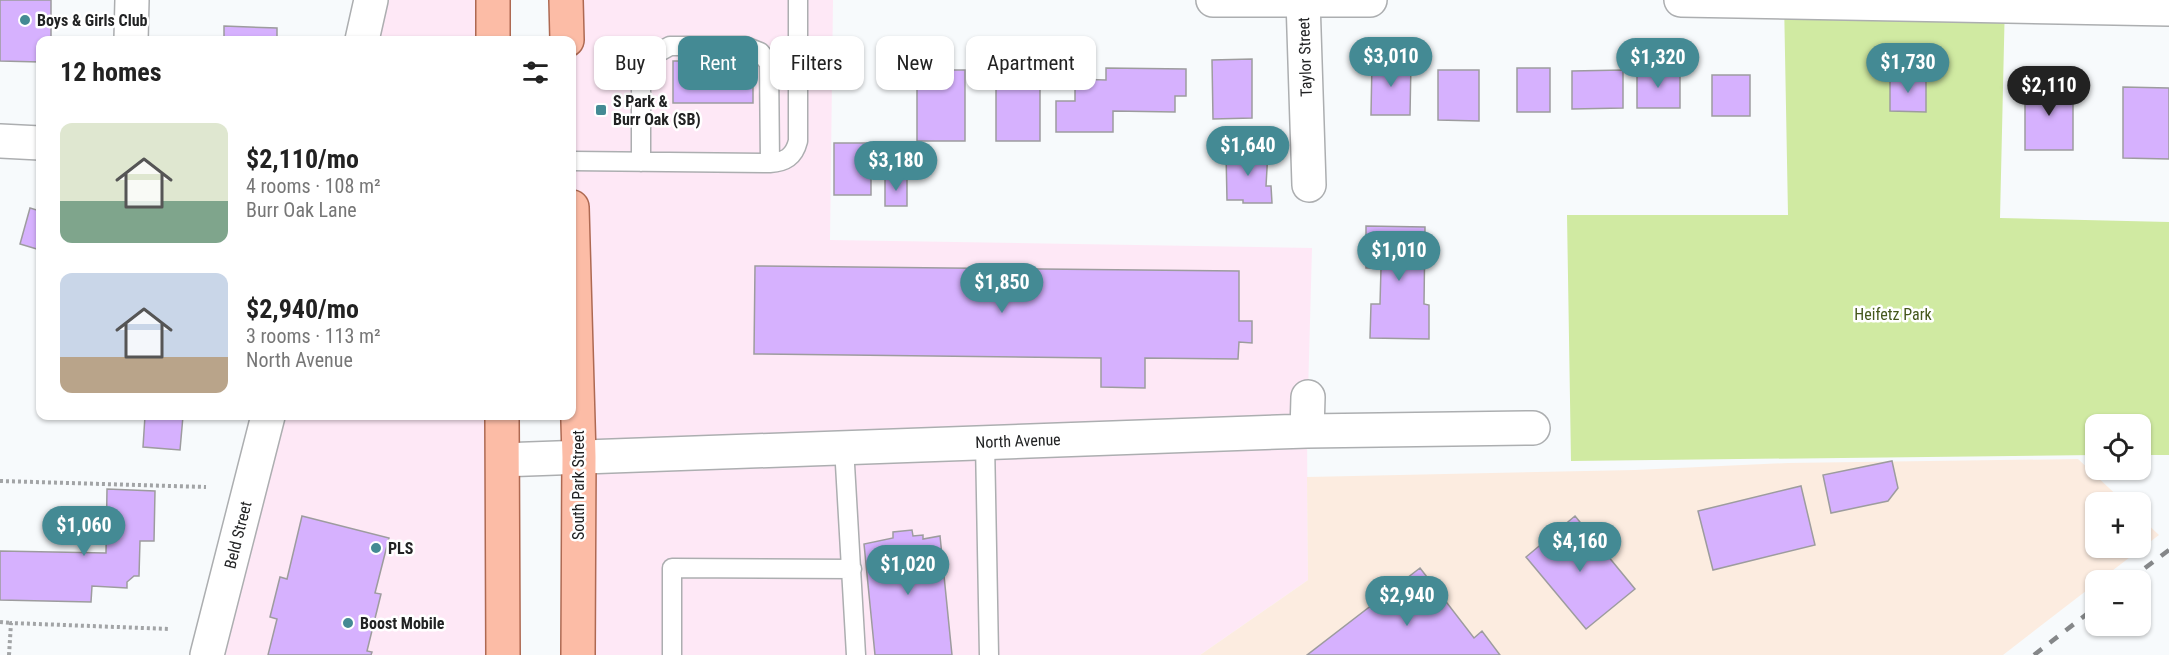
<!DOCTYPE html>
<meta charset="utf-8">
<style>
:root{--surface:#fff;--page:#f2f2f2;--text:#222;--muted:#767676;--accent:#448a94}
body{margin:0;font-family:"Roboto Condensed",sans-serif;background:var(--page);color:var(--text);height:100vh;display:flex;flex-direction:column;font-size:22px;white-space:nowrap}
*{box-sizing:border-box;margin:0}
p{font-size:20px;color:var(--muted)}
.icon{flex:none;width:33px;height:33px;fill:none;stroke:currentColor;stroke-width:2;stroke-linecap:round;stroke-linejoin:round}
.map{position:relative;flex:1;overflow:hidden}
.details{position:absolute;left:36px;top:36px;width:540px;height:384px;display:flex;flex-direction:column;background:var(--surface);border-radius:12px;box-shadow:0 2px 4px #0004}
.details>*{flex:none}
.banner{position:absolute;left:594px;top:36px;width:570px;height:54px;display:flex;gap:12px}
.controls{position:absolute;left:2085px;top:414px;display:grid;gap:12px}
.controls a{display:grid;place-items:center;width:66px;height:66px;border-radius:12px;background:var(--surface);box-shadow:0 2px 4px #0004;font-size:30px}
.price{position:absolute;translate:-50% -51px;padding:0 14px;border-radius:21px;background:var(--accent);color:#fff;font-size:20px;line-height:39px;filter:drop-shadow(0 2px 3px #0008)}
.price::after{content:'';position:absolute;left:50%;top:36px;width:18px;height:14px;margin-left:-9px;background:inherit;clip-path:polygon(0 0,100% 0,50% 100%)}
.price.on{background:#222;color:#fff}
ul{padding:0;list-style:none}
li{display:flex;align-items:center;gap:18px;height:150px;padding:0 24px}
li span{display:grid;place-items:center;flex:none;width:168px;height:120px;border-radius:12px;color:#555}
li>.icon{margin-inline-start:auto}
span .icon{width:72px;height:72px;fill:#fffc;stroke-width:1}
li b{font-size:26px}
h2{display:flex;justify-content:space-between;align-items:center;height:72px;padding:0 24px;font-size:26px}
.chip{padding:0 21px;border-radius:12px;background:var(--surface);box-shadow:0 2px 4px #0004;font-size:21px;line-height:54px}
.chip.on{background:var(--accent);color:#fff}
.map>svg:first-child{display:block}
.commercial{fill:#fee8f6}
.industrial{fill:#fcece0}
.green{fill:#d0eaa2}
.building{fill:#d6b1fe;stroke:#9d9c9e;stroke-width:1.5}
.lines{fill:none;stroke-linecap:round;stroke-linejoin:round}
.service-casing{stroke:#acaeb0;stroke-width:21}
.minor-casing{stroke:#acaeb0;stroke-width:36}
.tertiary-casing{stroke:#acaeb0;stroke-width:36}
.primary-casing{stroke:#ae6952;stroke-width:36}
.path{stroke:#a2a4a6;stroke-width:4;stroke-dasharray:3 3;stroke-linecap:butt}
.service{stroke:#fff;stroke-width:18}
.minor{stroke:#fff;stroke-width:33}
.tertiary{stroke:#fff;stroke-width:33}
.primary{stroke:#fcbca6;stroke-width:33}
.rail{stroke:#858789;stroke-width:4.5;stroke-dasharray:10 10;stroke-linecap:butt}
.poi-dot{fill:#448a94;stroke:#fff;stroke-width:2}
.labels{text-anchor:middle;dominant-baseline:central;stroke-width:5;stroke-linejoin:round;paint-order:stroke}
.poi-label{font-size:16px;font-weight:bold;fill:#212223;stroke:#fff;text-anchor:start}
.street-label{font-size:16px;fill:#212223;stroke:#fff}
.park-label{font-size:16px;fill:#45571c;stroke:#fff}
</style>
<div class="map">
<svg width="2169" height="655" viewBox="0 0 2169 655">
<rect width="100%" height="100%" fill="#f7fafc"/>
<path class="commercial" d="M371 0H493V40H362Z
M566 0H833L830 240 1312 248 1307 431 1308 580 1200 655H578L572 40Z
M268 416H502L503 655H207Z"/>
<path class="industrial" d="M2078 459 2124 502H2096V548H2140L2141 518 2159 535 2100 580H2096L2095 584 2003 655H1200L1308 580 1307 477 1635 470 1788 463Z"/>
<path class="green" d="M1784 0H2005L2000 218 2169 222V455H2141L2140 424H2096L2095 455 1571 461 1567 215H1788Z"/>
<path class="building" d="M0 0H51V40H40V62L0 61Z
M224 26 277 28V40H224Z
M695 52H723V61H753V103H673V61H695Z
M1252 59V118L1213 119 1212 60Z
M1372 61H1411L1410 115H1371Z
M1106 68 1186 69V96H1175V112L1113 111V132H1056V101H1075V79L1106 80Z
M1517 68H1550V112H1517Z
M917 70H965V141H917Z
M1438 70H1479V121L1438 120Z
M1623 70V108L1572 109V71Z
M1637 70H1680V108H1637Z
M1712 75H1750V116H1712Z
M1890 76H1926V112L1890 111Z
M2043 79H2059V86H2073V150H2025V86H2043Z
M996 85H1040V141H996Z
M2123 87 2169 88V159L2123 158Z
M834 143H871V195H834Z
M1268 151 1266 186H1271L1272 203H1243V200H1227L1226 152Z
M885 179H907V206H885Z
M30 208 40 211V250L20 244Z
M1366 226 1425 227 1424 304 1429 305V339L1370 338 1371 304H1380L1381 268H1366Z
M755 266 1239 271V321H1252V343L1239 342 1238 359 1145 358V388L1101 387V358L754 354Z
M145 416H183L180 450 143 447Z
M1892 461 1898 488 1888 501 1831 513 1823 475Z
M1801 486 1815 545 1713 570 1698 511Z
M107 489 155 491 154 541H140L139 576H134L127 582V588L92 586 91 602 0 600V551L106 553Z
M302 516 389 538 375 593 381 594 367 651 372 652 371 655H268L277 619 270 617 280 577 287 579Z
M1575 516 1635 589 1586 629 1526 557Z
M912 530 913 536 923 535V539L940 536 952 655H875L864 544 893 538V532Z
M1420 568 1474 638 1482 631 1500 655H1307Z"/>
<g class="lines">
<defs>
<path id="service" d="M572 161 770 163C785 162 794 157 798 141V0
M641 162V77L650 57 670 46H745L760 52 769 63 770 163
M985 442 989 655
M844 447 856 655
M672 655V568L852 569"/>
<path id="minor" d="M1213 0H1370
M1303 0 1309 185
M1681 0 2169 9
M131 40 132 0
M0 141 40 143
M1307 431 1308 397
M503 460 1307 431 1533 428"/>
<path id="tertiary" d="M362 40 371 0
M207 655 268 416"/>
<path id="primary" d="M493 0V40
M566 0 567 40
M572 207 579 457 578 655
M502 416 503 655"/>
</defs>
<use href="#service" class="service-casing"/>
<use href="#minor" class="minor-casing"/>
<use href="#tertiary" class="tertiary-casing"/>
<use href="#primary" class="primary-casing"/>
<path class="path" d="M0 481 206 487
M0 622 11 623
M9 655 11 623 170 629"/>
<use href="#service" class="service"/>
<use href="#minor" class="minor"/>
<use href="#tertiary" class="tertiary"/>
<use href="#primary" class="primary"/>
<path class="rail" d="M2129 580 2169 550
M2034 655 2096 607"/>
</g>
<g class="poi-dot">
<circle cx="25" cy="20" r="6"/>
<rect x="595" y="104" width="12" height="12" rx="3"/>
<circle cx="376" cy="548" r="6"/>
<circle cx="348" cy="623" r="6"/>
</g>
<g class="labels">
<g class="poi-label">
<text x="37" y="20">Boys &amp; Girls Club</text>
<text x="613" y="101">S Park &amp;<tspan x="613" dy="18">Burr Oak (SB)</tspan></text>
<text x="388" y="548">PLS</text>
<text x="360" y="623">Boost Mobile</text>
</g>
<g class="street-label">
<text transform="translate(1305 57) rotate(-92)">Taylor Street</text>
<text transform="translate(1018 441) rotate(-2)">North Avenue</text>
<text transform="translate(578 485) rotate(-90)">South Park Street</text>
<text transform="translate(238 535) rotate(-76)">Beld Street</text>
</g>
<g class="park-label">
<text x="1893" y="314">Heifetz Park</text>
</g>
</g>
</svg>
<div class="controls">
<a><svg class="icon" aria-label="locate" viewBox="0 0 24 24"><circle cx="12" cy="12" r="6"/><path d="M12 2v4M12 18v4M2 12h4M18 12h4"/></svg></a>
<a>+</a>
<a>−</a>
</div>
<b class="price" style="left:1391px;top:88px">$3,010</b>
<b class="price" style="left:1658px;top:89px">$1,320</b>
<b class="price" style="left:1908px;top:94px">$1,730</b>
<b class="price on" style="left:2049px;top:117px">$2,110</b>
<b class="price" style="left:1248px;top:177px">$1,640</b>
<b class="price" style="left:896px;top:192px">$3,180</b>
<b class="price" style="left:1399px;top:282px">$1,010</b>
<b class="price" style="left:1002px;top:314px">$1,850</b>
<b class="price" style="left:84px;top:557px">$1,060</b>
<b class="price" style="left:1580px;top:573px">$4,160</b>
<b class="price" style="left:908px;top:596px">$1,020</b>
<b class="price" style="left:1407px;top:627px">$2,940</b>
<div class="banner">
<a class="chip">Buy</a>
<a class="chip on">Rent</a>
<a class="chip">Filters</a>
<a class="chip">New</a>
<a class="chip">Apartment</a>
</div>
<section class="details">
<h2>12 homes<svg class="icon" aria-label="filters" viewBox="0 0 24 24"><path d="M4 7h16M4 17h16"/><circle cx="9" cy="7" r="2"/><circle cx="15" cy="17" r="2"/></svg></h2>
<ul>
<li><span style="background:linear-gradient(#dfe7d0 65%,#7fa58c 0)"><svg class="icon" aria-label="home" viewBox="0 0 24 24"><path d="M3 11l9-7 9 7M6 9v11h12V9"/></svg></span><div><b>$2,110/mo</b><p>4 rooms · 108 m²</p><p>Burr Oak Lane</p></div></li>
<li><span style="background:linear-gradient(#c9d6e8 70%,#b9a48a 0)"><svg class="icon" aria-label="home" viewBox="0 0 24 24"><path d="M3 11l9-7 9 7M6 9v11h12V9"/></svg></span><div><b>$2,940/mo</b><p>3 rooms · 113 m²</p><p>North Avenue</p></div></li>
</ul>
</section>
</div>
